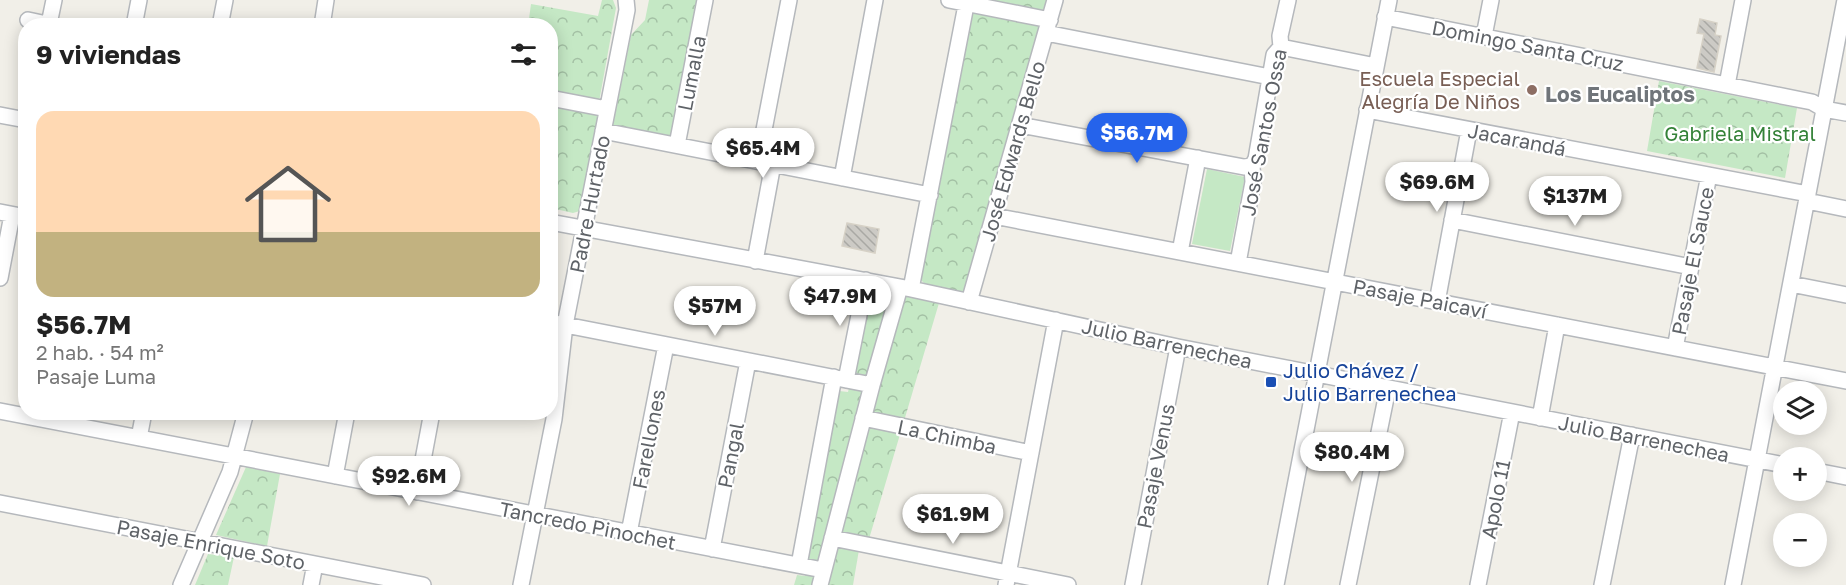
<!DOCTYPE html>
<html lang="es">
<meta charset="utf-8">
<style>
:root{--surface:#fff;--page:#f2f2f2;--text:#222;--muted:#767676;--line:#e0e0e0;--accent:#2563eb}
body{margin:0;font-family:"Golos Text",sans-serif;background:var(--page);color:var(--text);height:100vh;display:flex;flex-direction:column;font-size:22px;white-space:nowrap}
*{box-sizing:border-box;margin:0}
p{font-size:20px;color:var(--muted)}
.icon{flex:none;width:33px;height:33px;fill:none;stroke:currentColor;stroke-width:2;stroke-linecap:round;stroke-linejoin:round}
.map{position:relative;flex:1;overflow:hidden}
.details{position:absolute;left:18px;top:18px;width:540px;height:402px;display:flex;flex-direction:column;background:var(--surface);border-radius:24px;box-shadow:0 3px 15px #0003}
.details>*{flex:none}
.buttons{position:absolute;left:1773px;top:381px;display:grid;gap:12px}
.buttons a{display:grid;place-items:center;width:54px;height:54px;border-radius:50%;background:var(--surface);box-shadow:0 3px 15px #0003;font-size:30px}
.price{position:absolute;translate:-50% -51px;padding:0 14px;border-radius:21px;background:#fff;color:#222;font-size:20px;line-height:39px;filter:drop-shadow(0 2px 3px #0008)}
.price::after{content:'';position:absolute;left:50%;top:36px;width:18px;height:14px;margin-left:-9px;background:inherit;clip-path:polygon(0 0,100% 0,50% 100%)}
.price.on{background:var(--accent);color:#fff}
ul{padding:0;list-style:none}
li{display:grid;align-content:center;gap:12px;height:318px;padding:0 18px}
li+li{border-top:2px solid var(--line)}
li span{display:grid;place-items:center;height:186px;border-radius:18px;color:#555}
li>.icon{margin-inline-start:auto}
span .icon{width:108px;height:108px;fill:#fffc;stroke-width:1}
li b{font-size:26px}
h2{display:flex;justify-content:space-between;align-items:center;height:72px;padding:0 18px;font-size:26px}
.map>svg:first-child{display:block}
.green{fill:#c5e8c5}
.park{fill:url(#park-crowns)}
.building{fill:url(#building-back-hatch);stroke:#d6d1c6;stroke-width:1.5}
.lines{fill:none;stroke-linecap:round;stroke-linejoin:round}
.minor-casing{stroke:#b5b8bc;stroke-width:18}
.minor{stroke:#fff;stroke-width:15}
.education-dot{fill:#8d6e63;stroke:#fff;stroke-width:2}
.transit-dot{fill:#1a4fb4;stroke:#fff;stroke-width:2}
.labels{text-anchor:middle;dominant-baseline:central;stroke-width:4.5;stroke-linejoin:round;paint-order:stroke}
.street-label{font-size:20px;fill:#5f6368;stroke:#fff}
.education-label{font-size:20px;fill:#785e54;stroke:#fff;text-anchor:end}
.park-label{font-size:20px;fill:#348238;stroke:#fff}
.transit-label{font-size:20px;fill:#164399;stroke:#fff;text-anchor:start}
.neighbourhood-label{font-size:21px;font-weight:bold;fill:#70757a;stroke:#fff}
</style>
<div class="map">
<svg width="1846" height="585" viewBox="0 0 1846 585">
<defs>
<pattern id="park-crowns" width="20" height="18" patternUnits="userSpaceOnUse" patternTransform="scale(1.5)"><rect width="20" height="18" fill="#c5e8c5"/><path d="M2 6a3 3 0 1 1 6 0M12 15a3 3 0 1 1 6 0" fill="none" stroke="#a3c0a4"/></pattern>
<pattern id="building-back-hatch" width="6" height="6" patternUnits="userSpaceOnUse" patternTransform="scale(1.5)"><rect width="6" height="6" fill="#cccac5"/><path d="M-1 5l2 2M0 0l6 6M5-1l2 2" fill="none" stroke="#a9a8a4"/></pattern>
</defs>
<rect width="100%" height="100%" fill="#f1efe8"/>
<path class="green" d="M1207 169 1245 177 1230 251 1192 244Z"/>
<path class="park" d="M602 0H613L616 8 599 102 551 93 550 26H528L531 4 598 16Z
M649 0H701L673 138 613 125 631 35 645 20Z
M970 0H1048L968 294 925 284 919 278Z
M1659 81 1797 108 1785 178 1647 151Z
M550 103 601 113 583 210 573 213 551 208Z
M873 289 939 303 869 539 861 538 853 585H794L797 575 805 576 839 391 848 392Z
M246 467 280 474 267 546 216 535Z
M208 554 234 557 228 585H195Z"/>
<path class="building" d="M1700 19 1717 23 1715 35 1721 36 1714 72 1697 68 1704 34 1697 33Z
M847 223 879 229 875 253 842 246Z"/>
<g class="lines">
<defs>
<path id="minor" d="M949 0 1050 20
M1385 17 1812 102 1824 109 1846 113
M28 20 56 26
M49 24 54 0
M134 26 139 0
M220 26 225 0
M322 26 326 0
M1046 33 1270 77
M1484 36 1491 0
M1281 47 1376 66
M1281 47 1280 36 1288 0
M1727 85 1743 0
M550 98 607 109
M1367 110 1808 194
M0 115 26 120
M1020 125 1244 167 1252 166
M603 131 930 195
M677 145 705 0
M758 161 789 0
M842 178 875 0
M1807 201 1846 209
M0 212 26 217
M994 216 1846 381
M1452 220 1691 267
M550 222 911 289 1178 347 1784 465
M1180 252 1198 158
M755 261 773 164
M1238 263 1253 182 1252 166 1256 159 1274 55 1281 47
M0 278 12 215
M1791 284 1846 295
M911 289 967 0
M969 302 1055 0
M1437 302 1469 130
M550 322 872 385
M1675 348 1709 175
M846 380 866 280
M0 411 823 570
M863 418 1031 453
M1540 418 1557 325
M139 438 144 412
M1816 471 1846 477
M335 476 347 412
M417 492 432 412
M0 503 423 585
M629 533 666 345
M832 538 1068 585
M712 549 748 361
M799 565 834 377
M181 585 230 472 246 412
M311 585 315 564
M521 585 554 419 565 325 627 10 626 0
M820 585 872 385 900 287
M1006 585 1056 320
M1133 585 1178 347
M1276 585 1389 0
M1348 585 1388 388
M1478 585 1512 412
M1602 585 1632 435
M1733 585 1845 0"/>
</defs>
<use href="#minor" class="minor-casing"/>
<use href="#minor" class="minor"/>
</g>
<circle class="education-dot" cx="1532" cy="90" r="6"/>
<rect class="transit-dot" x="1265" y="376" width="12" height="12" rx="3"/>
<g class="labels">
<g class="street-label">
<text transform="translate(1528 45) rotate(11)">Domingo Santa Cruz</text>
<text transform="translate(691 73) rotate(-79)">Lumalla</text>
<text transform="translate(1263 132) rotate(-79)">José Santos Ossa</text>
<text transform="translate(1517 139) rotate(11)">Jacarandá</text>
<text transform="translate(1012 151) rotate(-74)">José Edwards Bello</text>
<text transform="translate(589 204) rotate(-79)">Padre Hurtado</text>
<text transform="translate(1692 261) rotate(-79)">Pasaje El Sauce</text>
<text transform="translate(1420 298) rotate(11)">Pasaje Paicaví</text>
<text transform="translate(1167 343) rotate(12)">Julio Barrenechea</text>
<text transform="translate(947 436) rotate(12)">La Chimba</text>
<text transform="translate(1644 438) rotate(11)">Julio Barrenechea</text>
<text transform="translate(648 439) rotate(-79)">Farellones</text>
<text transform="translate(730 455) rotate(-79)">Pangal</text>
<text transform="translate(1155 466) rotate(-79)">Pasaje Venus</text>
<text transform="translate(1495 499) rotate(-79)">Apolo 11</text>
<text transform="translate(588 525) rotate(11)">Tancredo Pinochet</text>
<text transform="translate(211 544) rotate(11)">Pasaje Enrique Soto</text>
</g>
<g class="education-label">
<text x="1520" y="78">Escuela Especial<tspan x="1520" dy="23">Alegría De Niños</tspan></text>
</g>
<g class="park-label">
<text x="1740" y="133">Gabriela Mistral</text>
</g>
<g class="transit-label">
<text x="1283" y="370">Julio Chávez /<tspan x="1283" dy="23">Julio Barrenechea</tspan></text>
</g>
<g class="neighbourhood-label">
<text x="1620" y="94">Los Eucaliptos</text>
</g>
</g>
</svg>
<div class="buttons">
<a><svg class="icon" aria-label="layers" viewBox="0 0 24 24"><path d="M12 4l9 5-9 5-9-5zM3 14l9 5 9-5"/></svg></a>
<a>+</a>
<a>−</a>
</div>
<b class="price on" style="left:1137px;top:164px">$56.7M</b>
<b class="price" style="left:763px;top:179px">$65.4M</b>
<b class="price" style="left:1437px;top:213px">$69.6M</b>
<b class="price" style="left:1575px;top:227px">$137M</b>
<b class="price" style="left:840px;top:327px">$47.9M</b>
<b class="price" style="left:715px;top:337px">$57M</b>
<b class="price" style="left:1352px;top:483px">$80.4M</b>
<b class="price" style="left:409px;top:507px">$92.6M</b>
<b class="price" style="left:953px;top:545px">$61.9M</b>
<section class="details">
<h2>9 viviendas<svg class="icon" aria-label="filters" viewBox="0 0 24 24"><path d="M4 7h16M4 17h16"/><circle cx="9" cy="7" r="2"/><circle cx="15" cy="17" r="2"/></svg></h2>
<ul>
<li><span style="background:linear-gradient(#ffd9b3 65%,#c2b280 0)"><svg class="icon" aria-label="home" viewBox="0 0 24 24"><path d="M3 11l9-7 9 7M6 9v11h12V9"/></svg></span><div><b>$56.7M</b><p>2 hab. · 54 m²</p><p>Pasaje Luma</p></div></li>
</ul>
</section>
</div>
